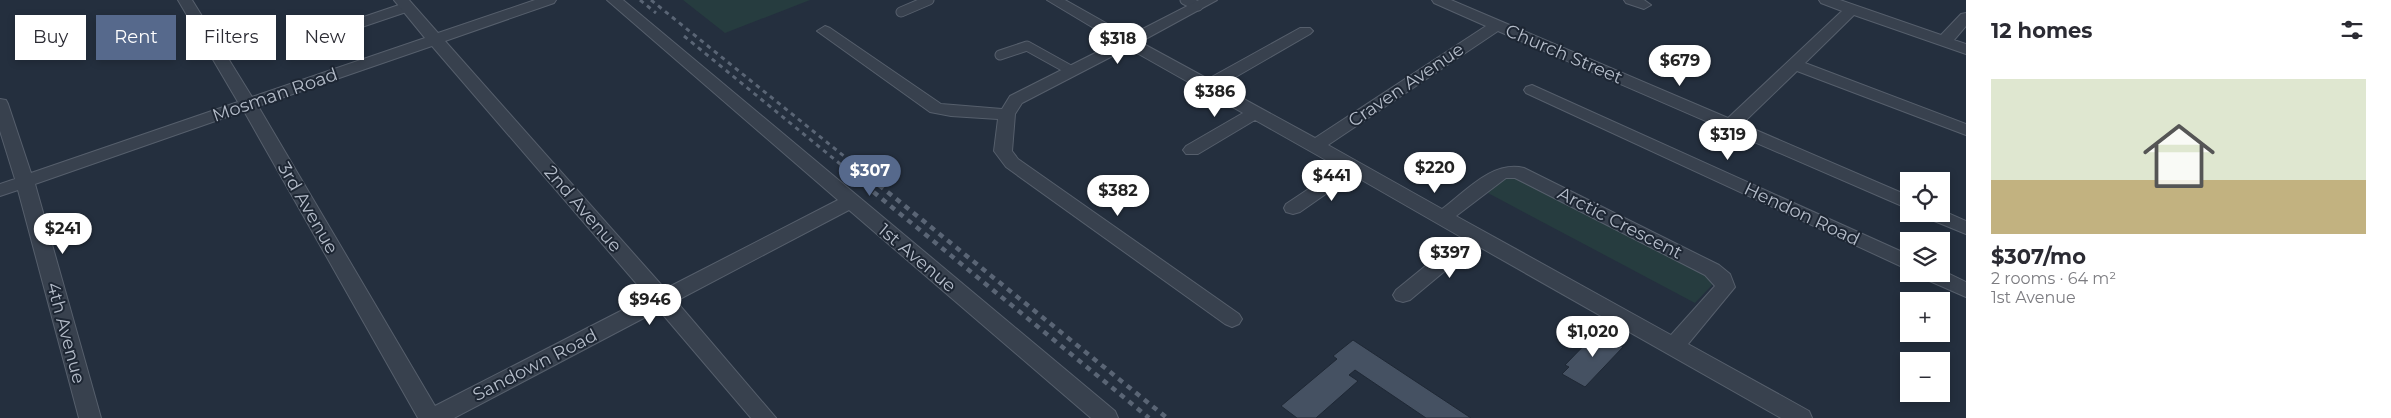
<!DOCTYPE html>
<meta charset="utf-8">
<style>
:root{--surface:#fff;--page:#f2f2f3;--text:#2b2b33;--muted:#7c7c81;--line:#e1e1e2;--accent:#56698c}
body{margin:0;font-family:Montserrat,sans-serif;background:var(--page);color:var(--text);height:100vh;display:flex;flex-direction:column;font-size:19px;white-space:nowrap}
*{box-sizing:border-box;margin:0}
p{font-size:16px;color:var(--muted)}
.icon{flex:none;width:28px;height:28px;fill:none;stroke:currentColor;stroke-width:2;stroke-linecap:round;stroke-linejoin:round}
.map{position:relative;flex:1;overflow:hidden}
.sheet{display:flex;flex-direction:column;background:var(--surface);width:425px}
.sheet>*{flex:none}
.guide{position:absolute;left:15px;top:15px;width:475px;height:45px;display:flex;gap:10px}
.tools{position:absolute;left:1900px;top:172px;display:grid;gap:10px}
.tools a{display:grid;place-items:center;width:50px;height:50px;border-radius:0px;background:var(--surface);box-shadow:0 2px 8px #0003;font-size:25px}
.price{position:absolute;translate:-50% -42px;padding:0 11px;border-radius:18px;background:#fff;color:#222;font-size:16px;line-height:32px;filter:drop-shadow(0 1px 2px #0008)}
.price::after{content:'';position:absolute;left:50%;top:30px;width:15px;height:11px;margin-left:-8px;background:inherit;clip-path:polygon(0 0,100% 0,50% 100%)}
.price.on{background:var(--accent);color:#fff}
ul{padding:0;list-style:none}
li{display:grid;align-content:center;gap:10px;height:265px;padding:0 25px}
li+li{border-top:1px solid var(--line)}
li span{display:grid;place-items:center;height:155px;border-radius:0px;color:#555}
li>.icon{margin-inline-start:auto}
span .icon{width:90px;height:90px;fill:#fffc;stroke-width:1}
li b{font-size:21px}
h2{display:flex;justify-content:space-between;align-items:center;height:60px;padding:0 25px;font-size:21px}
.pill{padding:0 18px;border-radius:0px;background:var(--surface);box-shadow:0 2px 8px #0003;font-size:18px;line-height:45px}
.pill.on{background:var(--accent);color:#fff}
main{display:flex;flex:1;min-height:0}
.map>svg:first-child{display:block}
.green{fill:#263c3f}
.building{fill:#455162;stroke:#1f2835}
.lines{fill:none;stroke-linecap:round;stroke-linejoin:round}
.lane-casing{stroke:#565f6c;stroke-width:11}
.street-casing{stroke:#565f6c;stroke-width:2}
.lane{stroke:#38414e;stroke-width:9}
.street{fill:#38414e;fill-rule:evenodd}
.rail-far1{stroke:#5a6575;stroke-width:3;stroke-dasharray:4.5 4.5;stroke-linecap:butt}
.rail{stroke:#5a6575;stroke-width:4.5;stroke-dasharray:5.5 5.5;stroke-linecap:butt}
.labels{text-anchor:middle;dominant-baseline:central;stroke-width:4;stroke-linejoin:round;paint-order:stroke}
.street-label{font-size:18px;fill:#b4bcc9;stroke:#1d2633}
</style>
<main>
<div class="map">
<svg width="1966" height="418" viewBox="0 0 1966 418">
<rect width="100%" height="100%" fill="#242f3e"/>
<path class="green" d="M683 0H810L725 33Z
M1506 178H1521L1709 274 1712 285 1695 303 1488 193Z"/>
<path class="building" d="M1608 331 1621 338 1616 343 1623 347 1585 387 1562 374 1569 367 1565 365 1597 332 1603 335Z
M1353 340 1471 418H1426L1355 370 1349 375 1358 381 1316 418H1297L1281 406 1337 359 1333 356Z"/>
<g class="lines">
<defs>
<path id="lane" d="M1185 0 1198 6
M901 12 929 0
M339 30 407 7
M1000 55 1027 46 1072 71"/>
<path id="street" d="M178 0H192L252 97 425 38 394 0H409L438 33 535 0H556L554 3 445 41 665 289 838 200 607 0H623L1115 411 1118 418H1091L849 210 676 301 776 418H751L659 310 454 418H418L244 111 35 184 101 418H79L18 190 0 196V184L15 179 0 131V99L6 100 8 104 31 173 238 102ZM432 46 648 297 435 406 258 106Z
M1047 0H1065L1129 36 1199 0H1217L1140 42 1208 79 1300 28H1310L1313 31 1310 34 1220 86 1315 138 1486 26 1434 3 1432 0H1451L1728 118 1842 11 1821 3 1819 0H1840L1941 35 1961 14 1966 13V26L1954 40 1966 44V54L1854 15 1805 63 1966 124V135L1797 71 1742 124 1909 196V209L1498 31 1328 145 1442 209C1466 191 1493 160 1524 168L1719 265 1730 274 1735 287 1688 344 1809 411 1812 418H1781L1476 245 1410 300 1403 302 1396 300 1393 295 1396 290 1461 237 1353 175 1300 212 1293 214 1286 212 1284 208 1286 204 1340 168 1255 120 1198 154H1186L1183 150 1186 146 1243 113 1128 48 1022 103 1015 114 1012 151 1018 159 1239 314 1242 319 1239 324 1232 327 1225 324 1006 167 994 151 998 119 951 116 930 112 817 31 825 26 830 28 941 104 1002 109 1010 96 1117 42ZM1506 178H1515L1705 275 1715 286 1671 335 1456 216Z
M1624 0H1644L1651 5 1644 9 1626 3Z
M1532 85 1909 255V270L1526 93 1524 90 1526 87Z
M1941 210 1966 221V234L1927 218 1925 214H1941Z
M1941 270 1966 282V297L1925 279 1922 274H1941Z"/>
</defs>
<use href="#lane" class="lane-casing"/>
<use href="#street" class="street-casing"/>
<use href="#lane" class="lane"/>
<use href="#street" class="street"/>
<path class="rail-far1" d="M640 0 656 13
M651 0 881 186
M684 36 867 186"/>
<path class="rail" d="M865 185 1149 418
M879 185 1167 418"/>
</g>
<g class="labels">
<g class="street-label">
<text transform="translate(1564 54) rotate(23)">Church Street</text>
<text transform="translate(1406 85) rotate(-34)">Craven Avenue</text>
<text transform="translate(275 95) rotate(-19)">Mosman Road</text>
<text transform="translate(308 208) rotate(60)">3rd Avenue</text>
<text transform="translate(583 209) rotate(49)">2nd Avenue</text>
<text transform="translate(1802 214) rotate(25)">Hendon Road</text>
<text transform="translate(1620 223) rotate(27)">Arctic Crescent</text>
<text transform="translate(917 258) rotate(40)">1st Avenue</text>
<text transform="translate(66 333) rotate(75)">4th Avenue</text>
<text transform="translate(535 365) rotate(-27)">Sandown Road</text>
</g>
</g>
</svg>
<div class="tools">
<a><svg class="icon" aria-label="locate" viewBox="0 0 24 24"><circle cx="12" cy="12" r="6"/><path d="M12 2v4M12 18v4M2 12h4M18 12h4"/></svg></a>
<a><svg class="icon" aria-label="layers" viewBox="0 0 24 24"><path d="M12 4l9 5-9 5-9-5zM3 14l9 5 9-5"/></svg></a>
<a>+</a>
<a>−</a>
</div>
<b class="price" style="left:1118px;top:65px">$318</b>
<b class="price" style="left:1680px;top:87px">$679</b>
<b class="price" style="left:1215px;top:118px">$386</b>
<b class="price" style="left:1728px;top:161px">$319</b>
<b class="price" style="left:1435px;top:194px">$220</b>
<b class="price on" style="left:870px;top:197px">$307</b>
<b class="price" style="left:1332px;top:202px">$441</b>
<b class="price" style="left:1118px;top:217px">$382</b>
<b class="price" style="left:63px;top:255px">$241</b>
<b class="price" style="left:1450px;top:279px">$397</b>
<b class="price" style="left:650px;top:326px">$946</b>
<b class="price" style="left:1593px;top:358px">$1,020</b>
<div class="guide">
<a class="pill">Buy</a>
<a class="pill on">Rent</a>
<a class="pill">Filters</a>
<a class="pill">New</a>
</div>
</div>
<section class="sheet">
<h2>12 homes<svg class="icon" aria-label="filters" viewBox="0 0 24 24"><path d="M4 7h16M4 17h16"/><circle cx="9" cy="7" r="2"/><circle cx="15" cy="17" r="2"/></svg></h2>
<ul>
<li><span style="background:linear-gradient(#dfe7d0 65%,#c2b280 0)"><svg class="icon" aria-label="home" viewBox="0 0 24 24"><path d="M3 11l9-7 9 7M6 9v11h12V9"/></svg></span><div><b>$307/mo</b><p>2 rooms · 64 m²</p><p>1st Avenue</p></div></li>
</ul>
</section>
</main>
